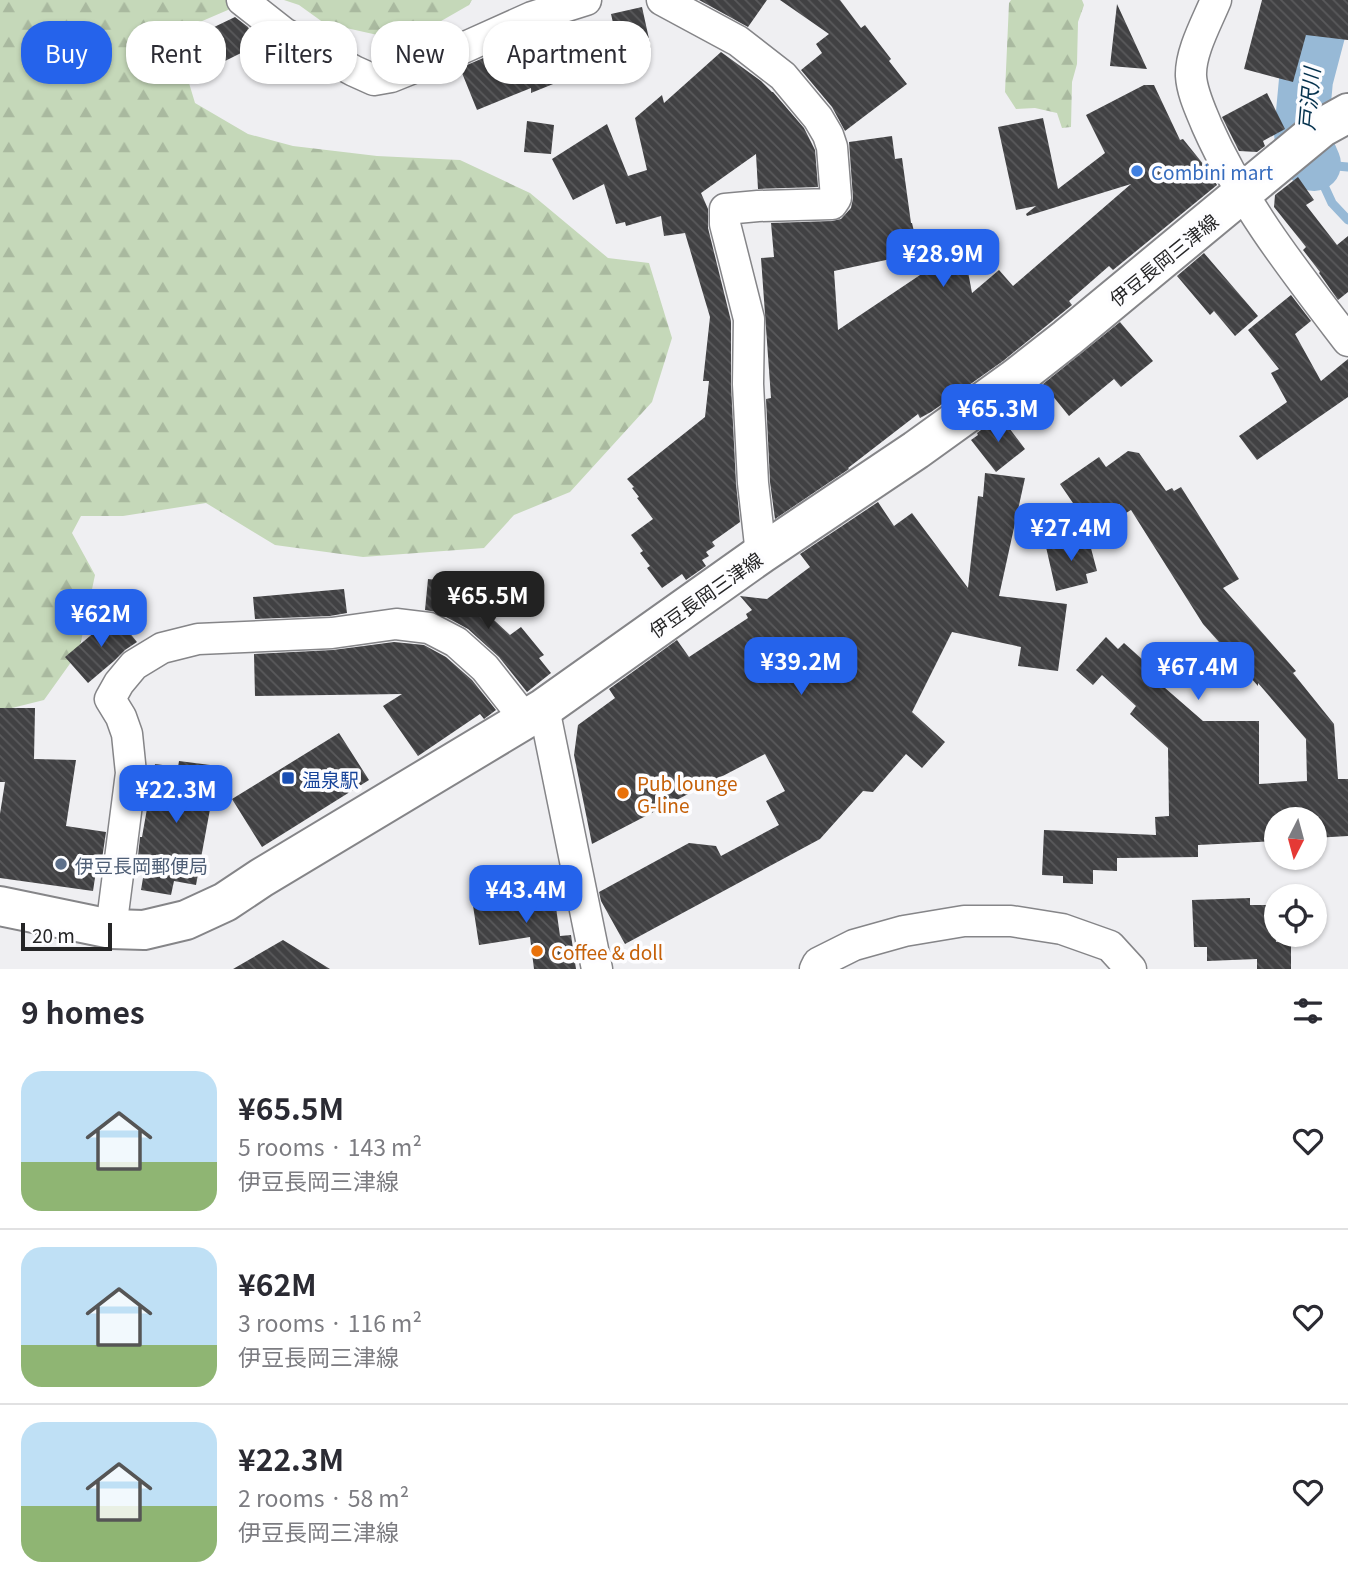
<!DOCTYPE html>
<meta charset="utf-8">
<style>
:root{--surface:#fff;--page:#f2f2f3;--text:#2b2b33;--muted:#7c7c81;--line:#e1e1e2;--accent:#2563eb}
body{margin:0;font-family:Georgia,"Noto Sans JP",serif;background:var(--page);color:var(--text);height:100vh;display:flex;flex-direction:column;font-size:26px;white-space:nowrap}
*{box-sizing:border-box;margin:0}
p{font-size:23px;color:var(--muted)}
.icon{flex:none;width:38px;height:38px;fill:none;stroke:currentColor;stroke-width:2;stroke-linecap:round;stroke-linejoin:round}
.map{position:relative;height:969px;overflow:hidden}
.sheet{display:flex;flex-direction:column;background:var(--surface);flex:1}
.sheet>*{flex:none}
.guide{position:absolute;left:21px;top:21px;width:700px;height:63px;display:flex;gap:14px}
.needle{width:46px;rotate:186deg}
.controls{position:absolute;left:1264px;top:807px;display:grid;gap:14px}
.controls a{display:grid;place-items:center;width:63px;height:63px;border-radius:50%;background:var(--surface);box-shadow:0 2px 5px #0004;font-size:35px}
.scale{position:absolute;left:21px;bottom:18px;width:91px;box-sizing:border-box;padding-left:7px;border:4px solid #252526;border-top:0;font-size:19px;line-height:24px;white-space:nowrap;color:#252526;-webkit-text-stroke:5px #fdfdff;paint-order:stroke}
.price{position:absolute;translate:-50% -60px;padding:0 16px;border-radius:14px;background:var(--accent);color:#fff;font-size:23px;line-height:46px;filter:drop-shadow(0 2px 4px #0008)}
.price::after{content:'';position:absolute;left:50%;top:42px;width:21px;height:16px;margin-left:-10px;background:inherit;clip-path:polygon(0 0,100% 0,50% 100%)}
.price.active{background:#222;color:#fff}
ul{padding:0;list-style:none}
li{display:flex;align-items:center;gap:21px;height:175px;padding:0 21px}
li+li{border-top:2px solid var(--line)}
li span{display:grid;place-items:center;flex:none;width:196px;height:140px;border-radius:21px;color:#555}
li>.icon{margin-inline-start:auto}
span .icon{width:84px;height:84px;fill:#fffc;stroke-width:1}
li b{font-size:30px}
h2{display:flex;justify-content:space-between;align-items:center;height:84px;padding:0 21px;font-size:30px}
.chip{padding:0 24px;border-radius:28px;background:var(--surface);box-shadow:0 2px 5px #0004;font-size:24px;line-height:63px}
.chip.active{background:var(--accent);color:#fff}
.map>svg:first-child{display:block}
.forest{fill:url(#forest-firs)}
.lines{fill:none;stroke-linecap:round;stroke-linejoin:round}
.stream{stroke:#97b9d6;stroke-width:9}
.river{stroke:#97b9d6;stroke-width:54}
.building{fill:url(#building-back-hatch)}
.minor-casing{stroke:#858588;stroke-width:33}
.secondary-casing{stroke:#858588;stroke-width:42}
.minor{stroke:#fff;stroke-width:30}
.secondary{stroke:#fff;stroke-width:38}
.shop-dot{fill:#3f7fe0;stroke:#fdfdff;stroke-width:2.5}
.transit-dot{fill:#1a4fb4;stroke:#fdfdff;stroke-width:2.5}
.food-dot{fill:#e8710a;stroke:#fdfdff;stroke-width:2.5}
.service-dot{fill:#5c6f8a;stroke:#fdfdff;stroke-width:2.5}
.labels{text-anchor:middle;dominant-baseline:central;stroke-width:7;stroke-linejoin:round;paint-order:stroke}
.shop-label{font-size:19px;fill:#366cbe;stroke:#fdfdff;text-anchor:start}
.street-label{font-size:19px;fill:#252526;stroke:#fdfdff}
.transit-label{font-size:19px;fill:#164399;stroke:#fdfdff;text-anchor:start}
.food-label{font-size:19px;fill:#c56008;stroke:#fdfdff;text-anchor:start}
.service-label{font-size:19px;fill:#4e5e75;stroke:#fdfdff;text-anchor:start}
.water-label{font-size:21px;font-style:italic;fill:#04314d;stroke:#fdfdff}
</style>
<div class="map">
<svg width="1348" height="969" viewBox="0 0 1348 969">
<defs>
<pattern id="forest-firs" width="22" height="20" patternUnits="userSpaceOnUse" patternTransform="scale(1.75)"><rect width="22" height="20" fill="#c5d8b9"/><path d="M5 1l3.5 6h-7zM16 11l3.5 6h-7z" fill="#a9b99f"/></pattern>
<pattern id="building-back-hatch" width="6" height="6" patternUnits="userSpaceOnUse" patternTransform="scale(1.75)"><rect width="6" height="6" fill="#414143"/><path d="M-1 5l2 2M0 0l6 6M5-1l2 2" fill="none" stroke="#5a5a5c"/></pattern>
</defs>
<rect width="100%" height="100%" fill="#efeff2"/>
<path class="forest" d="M0 0H251L200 22 180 53 195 103 248 134 293 146 377 156 460 160 530 193 608 258 649 263 672 338 652 402 570 492 514 515 484 548 363 557 275 545 206 503 123 516H81L72 533 95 575 79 651 44 700 0 711Z
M284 0H472L469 5 422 32 382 36 324 23 299 5Z
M1011 0H1082L1084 5 1078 22 1077 64 1072 82 1071 127 1062 128 1057 113 1035 108 1016 109 1005 92 1009 3Z"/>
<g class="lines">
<path class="stream" d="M1314 164 1332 203 1348 220
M1314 164 1348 167"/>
<path class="river" d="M1314 164 1301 134 1306 80 1327 0"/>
</g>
<path class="building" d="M699 0H767L748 27Z
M780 0H840L861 28 865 25 891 59 889 61 907 84 845 131 832 107 801 70 822 53 816 44 829 34Z
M1262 0H1348V40L1306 35 1293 82 1244 69Z
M1117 4 1147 69 1110 66Z
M642 7 651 48 621 58 611 14Z
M235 17 248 27 257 45 225 61 210 29Z
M571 37 585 71 531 93V88L477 110 460 68 488 56 490 60 508 53 510 57 537 46 539 50Z
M721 52 761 81 772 92H773L804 128 815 150 818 187 758 189 756 154 701 193 708 209V228L731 321V385L736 484 740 522 712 542 715 546 706 552 709 556 702 560 706 566 686 580 682 574 662 588 647 568 650 566 640 553 643 551 631 535 653 519 637 498 639 497 632 488 634 487 627 479 705 417 709 381H703L710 317 685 233 664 236 661 216 626 226 625 222 616 224 604 184 573 200 552 159 607 124 628 176 647 170 635 118 662 95 664 103Z
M1144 85H1154L1180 140 1183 139 1212 175 1217 185 1113 270 1109 266 1069 301 1072 305 1003 361 931 412 920 418 918 414 848 468 849 469 775 519 770 482 766 399 771 398 761 258 774 257 771 223 832 221 841 219 851 208 853 198 849 142 892 136 895 159 902 158 911 223H912L919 253 834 271 838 330 929 269 966 261 972 293 999 270 1013 286 1131 184 1027 216 1026 214 1036 206 1016 210 998 127 1043 118 1058 189 1105 153 1086 115Z
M1267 93 1285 129 1263 141 1265 146 1257 152 1239 151 1222 117Z
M527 121 554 125 551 154 524 152Z
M1298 177 1314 200 1306 205 1337 245 1348 236V292L1338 300 1319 273 1320 272 1303 250 1306 247 1274 207 1275 195Z
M1204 253 1258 316 1235 336 1214 311 1210 315 1177 276Z
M1291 295 1311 321 1295 334 1321 381 1348 359V397L1257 460 1239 436 1287 402 1271 373 1279 369 1248 330Z
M1120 322 1153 361 1121 387 1114 379 1069 416 1043 384Z
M1000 416 1025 449 996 472 971 440 978 435 977 433Z
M1128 451 1139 453 1166 491 1172 488 1174 491 1181 487 1239 579 1223 588 1296 671 1293 673 1334 724 1338 779H1348V836L1314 838V819H1276V841L1198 845V857L1117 858V871L1093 870V884L1063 883V876L1042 875 1044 830 1156 835 1155 817 1169 816 1168 748 1130 714 1136 706 1102 675 1093 685 1076 670 1106 637 1118 649 1124 643 1161 676 1157 681 1203 721H1259V784L1307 781 1306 739 1258 683V686L1203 624 1131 510 1126 513 1119 504 1088 525 1060 484 1099 457 1106 467Z
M985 473 1025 478 999 596 1067 604 1058 671 1018 666 1021 647 952 632 912 712 945 742 922 768 906 754 873 792 863 791 820 839 625 944 601 901 599 892 689 843 716 846 721 856 779 825 766 801 785 791 765 754 592 844 574 755 578 725 615 698 609 689 677 640 689 657 748 618 746 614 752 610 740 596 767 599 810 567 800 554 878 502 894 526 912 513 968 588 978 496 983 497Z
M1088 537 1097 571 1086 574 1088 583 1056 591 1046 547Z
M428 579 466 583 465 593 510 635 521 627 544 655 539 658 551 673 527 692 499 657 468 629 437 612 425 610Z
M344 589 347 613 330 616 255 619 253 597Z
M115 615 137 642 125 650 114 661 88 683 65 657Z
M394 642 424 645 446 657 472 680 496 710 484 719 480 714 418 756 383 706 402 694 255 696 254 654 333 650Z
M0 708H35L34 759 76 760 66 826 106 832 102 859 98 858 93 891 0 878V814L5 782H0Z
M339 733 369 780 262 847 232 799Z
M179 761 218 766 196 885 174 881 171 895 141 890 145 866 137 865 140 837H142L148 803 150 804 155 764 178 767Z
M553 886 560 936 571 935 576 969H534L530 937 479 945 472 899Z
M1250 898V905H1274L1276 942H1291V969H1257V959L1207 961V947H1194L1192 900Z
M283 940 330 969H233Z"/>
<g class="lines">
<defs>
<path id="minor" d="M242 0 284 33 354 71 374 80 391 77 463 48 532 17 586 0
M662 0 738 41 783 76 818 118 828 135 832 147 836 198 832 204 758 206 725 209V224L749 319 748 384 753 483 761 554
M1216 0C1207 22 1190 52 1191 76 1192 93 1201 111 1207 126 1242 205 1296 273 1348 341
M544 708 597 969
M111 929 131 773 127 734 121 717 110 699 119 683 134 665 162 648 198 639 332 633 396 624 429 628 456 642 485 668 526 720
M815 969 818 963 854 945 904 931 964 921H1011L1062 929 1110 946 1131 969"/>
<path id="secondary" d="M0 906 111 929 144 930 186 920 225 902 261 878 544 708 761 554 916 450 1016 378 1067 338 1321 128 1348 113"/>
</defs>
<use href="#minor" class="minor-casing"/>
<use href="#secondary" class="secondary-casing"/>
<use href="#minor" class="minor"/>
<use href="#secondary" class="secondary"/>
</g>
<circle class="shop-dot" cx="1137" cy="171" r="7"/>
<rect class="transit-dot" x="281" y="771" width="14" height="14" rx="3.5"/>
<g class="food-dot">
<circle cx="623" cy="793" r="7"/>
<circle cx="537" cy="951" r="7"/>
</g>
<circle class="service-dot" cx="61" cy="864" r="7"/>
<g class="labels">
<g class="shop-label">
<text x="1151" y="171">Combini mart</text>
</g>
<g class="street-label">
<text transform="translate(1163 259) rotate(-39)">伊豆長岡三津線</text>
<text transform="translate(705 594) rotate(-35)">伊豆長岡三津線</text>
</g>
<g class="transit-label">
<text x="302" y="778">温泉駅</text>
</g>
<g class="food-label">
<text x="637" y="782">Pub lounge<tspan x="637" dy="22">G-line</tspan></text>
<text x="551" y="951">Coffee &amp; doll</text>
</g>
<g class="service-label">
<text x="75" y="864">伊豆長岡郵便局</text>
</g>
<g class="water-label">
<text transform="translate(1308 99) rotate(-85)">戸沢川</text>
</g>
</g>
</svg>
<div class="controls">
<a><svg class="needle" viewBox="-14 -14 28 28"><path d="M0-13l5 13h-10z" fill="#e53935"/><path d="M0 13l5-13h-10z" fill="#7c7c81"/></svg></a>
<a><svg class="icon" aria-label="locate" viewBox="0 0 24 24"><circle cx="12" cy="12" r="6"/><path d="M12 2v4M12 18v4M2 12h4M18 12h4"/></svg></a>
</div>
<div class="scale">20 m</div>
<b class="price" style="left:943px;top:289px">¥28.9M</b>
<b class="price" style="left:998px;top:444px">¥65.3M</b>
<b class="price" style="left:1071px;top:563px">¥27.4M</b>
<b class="price active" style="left:488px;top:631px">¥65.5M</b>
<b class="price" style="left:101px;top:649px">¥62M</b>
<b class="price" style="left:801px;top:697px">¥39.2M</b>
<b class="price" style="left:1198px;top:702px">¥67.4M</b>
<b class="price" style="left:176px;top:825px">¥22.3M</b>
<b class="price" style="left:526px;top:925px">¥43.4M</b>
<div class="guide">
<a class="chip active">Buy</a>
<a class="chip">Rent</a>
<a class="chip">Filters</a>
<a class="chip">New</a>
<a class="chip">Apartment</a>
</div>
</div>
<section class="sheet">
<h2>9 homes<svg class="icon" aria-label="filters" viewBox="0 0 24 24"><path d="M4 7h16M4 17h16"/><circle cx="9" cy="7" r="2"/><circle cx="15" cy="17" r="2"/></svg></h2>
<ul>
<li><span style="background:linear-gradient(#bfe0f5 65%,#8fb573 0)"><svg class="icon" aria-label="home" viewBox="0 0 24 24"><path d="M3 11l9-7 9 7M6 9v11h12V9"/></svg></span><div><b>¥65.5M</b><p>5 rooms · 143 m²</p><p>伊豆長岡三津線</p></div><svg class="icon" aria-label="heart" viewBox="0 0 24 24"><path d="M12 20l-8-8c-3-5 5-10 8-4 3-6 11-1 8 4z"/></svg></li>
<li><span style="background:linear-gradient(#bfe0f5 70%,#8fb573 0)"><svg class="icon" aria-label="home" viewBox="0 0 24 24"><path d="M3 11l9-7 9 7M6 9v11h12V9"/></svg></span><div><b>¥62M</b><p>3 rooms · 116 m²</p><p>伊豆長岡三津線</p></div><svg class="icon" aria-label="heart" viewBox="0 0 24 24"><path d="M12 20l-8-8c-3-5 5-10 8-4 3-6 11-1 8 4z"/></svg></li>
<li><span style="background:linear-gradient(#bfe0f5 60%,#8fb573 0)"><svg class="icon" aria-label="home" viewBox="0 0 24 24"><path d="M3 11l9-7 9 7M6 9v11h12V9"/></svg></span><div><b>¥22.3M</b><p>2 rooms · 58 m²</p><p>伊豆長岡三津線</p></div><svg class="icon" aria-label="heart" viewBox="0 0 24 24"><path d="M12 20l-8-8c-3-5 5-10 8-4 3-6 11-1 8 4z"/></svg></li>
</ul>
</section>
